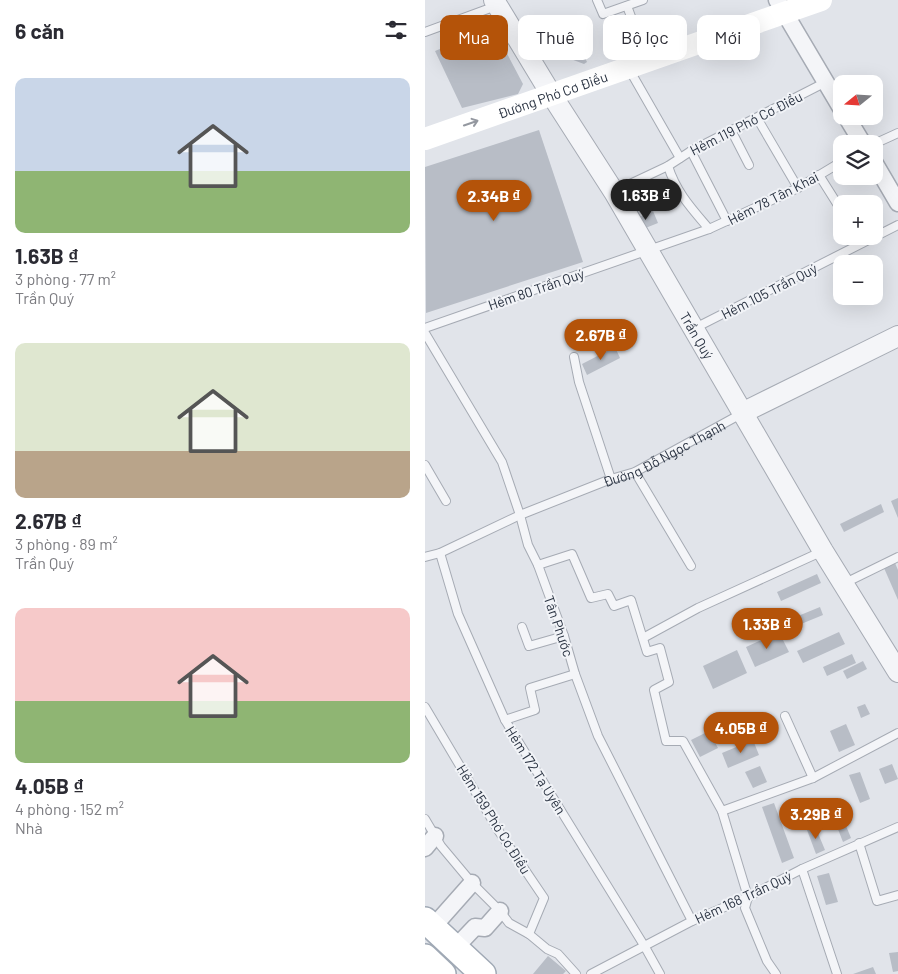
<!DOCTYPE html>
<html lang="vi">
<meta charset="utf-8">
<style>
:root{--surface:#fff;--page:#f7f7f7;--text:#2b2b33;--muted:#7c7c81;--accent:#b45309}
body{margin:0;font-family:Barlow,sans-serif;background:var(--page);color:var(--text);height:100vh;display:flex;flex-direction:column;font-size:19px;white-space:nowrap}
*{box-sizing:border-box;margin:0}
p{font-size:16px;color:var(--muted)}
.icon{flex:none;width:28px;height:28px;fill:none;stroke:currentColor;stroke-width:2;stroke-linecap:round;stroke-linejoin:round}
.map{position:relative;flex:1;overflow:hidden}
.details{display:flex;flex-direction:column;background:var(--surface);width:425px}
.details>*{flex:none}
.banner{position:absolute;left:15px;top:15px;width:382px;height:45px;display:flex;gap:10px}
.needle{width:32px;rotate:252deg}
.buttons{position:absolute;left:408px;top:75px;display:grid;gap:10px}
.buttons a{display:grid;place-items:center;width:50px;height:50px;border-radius:10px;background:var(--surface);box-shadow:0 5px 20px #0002;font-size:25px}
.price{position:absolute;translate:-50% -42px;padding:0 11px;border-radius:18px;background:var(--accent);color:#fff;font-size:16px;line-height:32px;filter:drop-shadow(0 1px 2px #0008)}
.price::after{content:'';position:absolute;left:50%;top:30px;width:15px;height:11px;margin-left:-8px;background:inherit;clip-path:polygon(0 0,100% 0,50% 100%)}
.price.selected{background:#222;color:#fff}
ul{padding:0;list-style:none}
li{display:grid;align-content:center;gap:10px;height:265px;padding:0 15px}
li span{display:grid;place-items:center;height:155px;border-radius:10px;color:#555}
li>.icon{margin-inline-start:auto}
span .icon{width:90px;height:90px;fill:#fffc;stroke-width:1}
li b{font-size:21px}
h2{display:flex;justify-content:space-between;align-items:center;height:60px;padding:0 15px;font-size:21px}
.tag{padding:0 18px;border-radius:10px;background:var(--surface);box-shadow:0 5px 20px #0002;font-size:18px;line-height:45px}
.tag.selected{background:var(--accent);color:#fff}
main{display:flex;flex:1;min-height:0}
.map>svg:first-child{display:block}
.building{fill:#b8bdc6}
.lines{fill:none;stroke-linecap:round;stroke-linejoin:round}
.service-casing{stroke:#a6abb4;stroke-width:10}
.minor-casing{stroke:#a6abb4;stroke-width:19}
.tertiary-casing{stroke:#a6abb4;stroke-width:22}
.primary-casing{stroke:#a0a9b5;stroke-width:28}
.service{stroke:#f4f5f8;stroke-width:8}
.minor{stroke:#f4f5f8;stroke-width:16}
.tertiary{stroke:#f4f5f8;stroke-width:20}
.secondary{stroke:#fff;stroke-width:22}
.primary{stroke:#fff;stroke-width:25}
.oneway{stroke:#9498a0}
.labels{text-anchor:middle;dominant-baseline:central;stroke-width:4;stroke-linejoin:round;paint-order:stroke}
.street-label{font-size:14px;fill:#293241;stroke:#f1f3f7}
</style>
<main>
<section class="details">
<h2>6 căn<svg class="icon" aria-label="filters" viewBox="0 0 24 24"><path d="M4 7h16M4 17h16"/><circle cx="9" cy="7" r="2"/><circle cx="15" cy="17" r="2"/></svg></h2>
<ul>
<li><span style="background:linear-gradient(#c9d6e8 60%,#8fb573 0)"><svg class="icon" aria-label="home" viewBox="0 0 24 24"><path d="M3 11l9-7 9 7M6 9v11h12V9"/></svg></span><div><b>1.63B ₫</b><p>3 phòng · 77 m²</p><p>Trần Quý</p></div></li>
<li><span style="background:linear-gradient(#dfe7d0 70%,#b9a48a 0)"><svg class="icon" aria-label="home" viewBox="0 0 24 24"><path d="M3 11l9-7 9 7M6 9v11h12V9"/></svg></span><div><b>2.67B ₫</b><p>3 phòng · 89 m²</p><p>Trần Quý</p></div></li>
<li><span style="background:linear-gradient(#f6c9c9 60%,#8fb573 0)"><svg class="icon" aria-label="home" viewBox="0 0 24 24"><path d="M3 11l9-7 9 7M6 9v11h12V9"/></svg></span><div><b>4.05B ₫</b><p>4 phòng · 152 m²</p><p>Nhà</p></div></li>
</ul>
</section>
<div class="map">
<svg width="473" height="974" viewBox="0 0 473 974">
<rect width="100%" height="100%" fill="#e1e4ea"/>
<path class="building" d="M141 16 162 62 159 64 135 55 121 25Z
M68 27 98 84 93 94 37 108 10 51Z
M114 130 158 262 1 313 0 167Z
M228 211 233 223 213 231 208 220Z
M190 347 195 358 162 375 157 364Z
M473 498V518L466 501Z
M456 504 459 512 419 532 415 524Z
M470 563 473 570V600L459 568Z
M392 574 396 583 356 601 352 592Z
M395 607 398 615 376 624 373 616Z
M354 632 364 652 330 667 321 647Z
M414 632 420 644 378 663 372 651Z
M312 650 322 673 288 689 278 666Z
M427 654 431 663 402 676 398 667Z
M438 661 442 669 422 679 418 671Z
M440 704 445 714 436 718 432 707Z
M306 720 313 735 304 740 297 725Z
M421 724 430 745 414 752 405 731Z
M284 731 293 748 275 757 266 740Z
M328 740 334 755 303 768 297 753Z
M467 764 473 779 460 784 454 769Z
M335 766 342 782 328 788 320 772Z
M435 772 445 799 435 803 424 775Z
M411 801 426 838 418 842 403 804Z
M349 803 369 858 357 863 337 807Z
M390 826 400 850 391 854 382 830Z
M404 873 413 902 401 905 392 876Z
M473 952V971L468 972 464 953Z
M123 956 141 971 138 974H108Z
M448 967 451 974H428Z"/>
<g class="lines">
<defs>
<g id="service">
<path d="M172 0 178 14 218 0"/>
<path d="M202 6 222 59"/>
<path d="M0 32 71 6"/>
<path d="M204 69 255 158"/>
<path d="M332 118 373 188"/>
<path d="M306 130 324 165"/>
<path d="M449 144 473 133"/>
<path d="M266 151 302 221"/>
<path d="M243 166C251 192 267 209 284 229"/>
<path d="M394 175 416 210"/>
<path d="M190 191 243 166 266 151 401 82"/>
<path d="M0 328 284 229 373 188 416 162"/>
<path d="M270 328 473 225"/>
<path d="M0 333 77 462 95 515 103 545 113 565 139 636 150 674 173 736 267 921"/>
<path d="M149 357 154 382 186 479"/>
<path d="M0 465 21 501"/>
<path d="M210 472 266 566"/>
<path d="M15 553 33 614 80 720 220 947 235 974"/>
<path id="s1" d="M0 557 15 553 95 515 186 479 210 472 316 414"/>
<path d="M113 565 147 554 166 598 183 594 189 606 206 600 222 652 235 648 244 682 229 690 241 741H258L297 811 388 778 473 733"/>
<path d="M420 583 473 557"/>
<path d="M97 627 104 646 139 636"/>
<path d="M218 638 273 608 398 551"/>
<path d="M0 707 73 830 119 898 104 934"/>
<path d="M360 716 388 778"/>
<path d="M80 720 110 710 105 688 150 674"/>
<path d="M297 811 323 897 320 908 342 961 351 974"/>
<path d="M0 819 16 846 47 883 75 911 84 923 104 934 122 949 133 954 151 974"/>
<path d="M434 843 452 901 473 895"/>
<path d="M377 869 412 974"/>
<path d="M166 974 267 921 323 897 377 869 473 827"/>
</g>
<path id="minor" d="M352 0 416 108
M421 116 438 144
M449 162 473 203
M0 848 10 836
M8 927 47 883
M30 948 50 927 60 928 75 911"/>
<g id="tertiary">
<path id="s2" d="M69 0 126 94 189 192 398 551 473 672"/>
<path d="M317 413 473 336"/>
</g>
<path id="primary" d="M0 920 58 974
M0 957 18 974"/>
</defs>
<use href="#service" class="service-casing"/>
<use href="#minor" class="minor-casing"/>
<use href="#tertiary" class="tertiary-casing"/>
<use href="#primary" class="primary-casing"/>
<use href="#service" class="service"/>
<use href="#minor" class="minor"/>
<use href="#tertiary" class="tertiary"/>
<path class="secondary" id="s3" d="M0 139 396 0"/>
<use href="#primary" class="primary"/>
</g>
<defs><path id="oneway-shaft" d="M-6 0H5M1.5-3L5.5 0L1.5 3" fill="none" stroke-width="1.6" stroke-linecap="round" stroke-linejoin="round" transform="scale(1.25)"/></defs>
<use class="oneway" href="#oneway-shaft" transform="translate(46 123) rotate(-19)"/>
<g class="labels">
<g class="street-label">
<text stroke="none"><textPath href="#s3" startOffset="135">Đường Phó Cơ Điều</textPath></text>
<text transform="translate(321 123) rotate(-27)">Hẻm 119 Phó Cơ Điều</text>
<text transform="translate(348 198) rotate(-27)">Hẻm 78 Tân Khai</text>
<text transform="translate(111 289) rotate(-19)">Hẻm 80 Trần Quý</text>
<text transform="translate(344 291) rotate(-27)">Hẻm 105 Trần Quý</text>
<text stroke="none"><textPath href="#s2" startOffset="392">Trần Quý</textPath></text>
<text stroke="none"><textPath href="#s1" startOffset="261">Đường Đỗ Ngọc Thạnh</textPath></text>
<text transform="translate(134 626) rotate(71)">Tân Phước</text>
<text transform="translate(111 770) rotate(58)">Hẻm 172 Tạ Uyên</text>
<text transform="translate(69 819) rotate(58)">Hẻm 159 Phó Cơ Điều</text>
<text transform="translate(318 897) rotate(-25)">Hẻm 168 Trần Quý</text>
</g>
</g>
</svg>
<div class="buttons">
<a><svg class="needle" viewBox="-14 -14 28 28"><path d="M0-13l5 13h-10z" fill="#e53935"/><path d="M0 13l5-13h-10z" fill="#7c7c81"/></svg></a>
<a><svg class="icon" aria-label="layers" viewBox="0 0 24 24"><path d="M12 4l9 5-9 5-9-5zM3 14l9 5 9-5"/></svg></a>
<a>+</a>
<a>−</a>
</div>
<b class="price selected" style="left:221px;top:221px">1.63B ₫</b>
<b class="price" style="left:69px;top:222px">2.34B ₫</b>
<b class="price" style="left:176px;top:361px">2.67B ₫</b>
<b class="price" style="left:342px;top:650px">1.33B ₫</b>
<b class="price" style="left:316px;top:754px">4.05B ₫</b>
<b class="price" style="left:391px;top:840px">3.29B ₫</b>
<div class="banner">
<a class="tag selected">Mua</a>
<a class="tag">Thuê</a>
<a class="tag">Bộ lọc</a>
<a class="tag">Mới</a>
</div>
</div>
</main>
